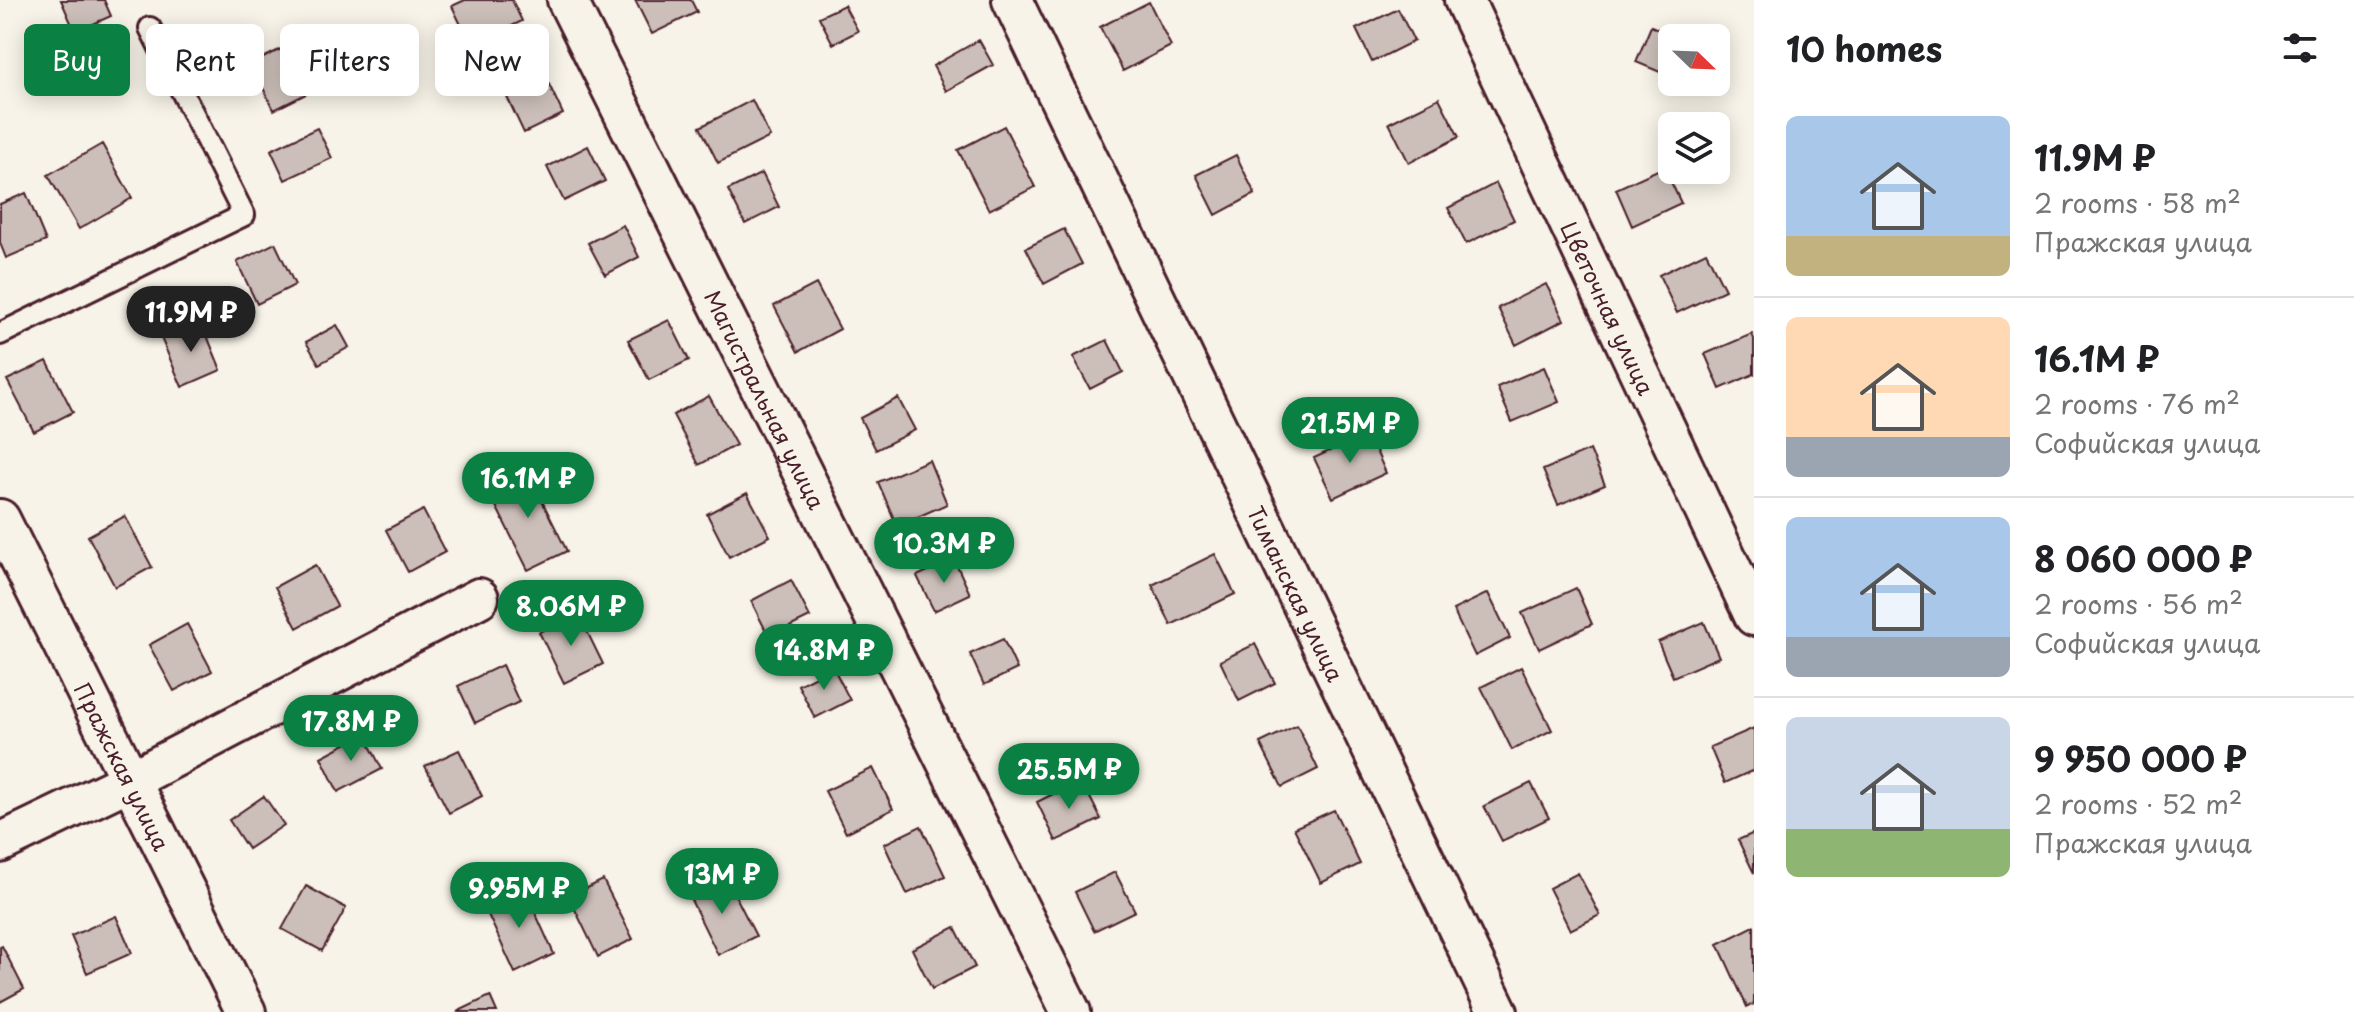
<!DOCTYPE html>
<meta charset="utf-8">
<style>
:root{--surface:#fff;--page:#f2f2f2;--text:#202124;--muted:#757577;--line:#e0e0e0;--accent:#0b8043}
body{margin:0;font-family:"Playpen Sans",sans-serif;background:var(--page);color:var(--text);height:100vh;display:flex;flex-direction:column;font-size:30px;white-space:nowrap}
*{box-sizing:border-box;margin:0}
p{font-size:26px;color:var(--muted)}
.icon{flex:none;width:44px;height:44px;fill:none;stroke:currentColor;stroke-width:2;stroke-linecap:round;stroke-linejoin:round}
.map{position:relative;flex:1;overflow:hidden}
.panel{display:flex;flex-direction:column;background:var(--surface);width:600px}
.panel>*{flex:none}
.guide{position:absolute;left:24px;top:24px;width:760px;height:72px;display:flex;gap:16px}
.needle{width:52px;rotate:113deg}
.controls{position:absolute;left:1658px;top:24px;display:grid;gap:16px}
.controls a{display:grid;place-items:center;width:72px;height:72px;border-radius:12px;background:var(--surface);box-shadow:0 4px 20px #0003;font-size:40px}
.price{position:absolute;translate:-50% -68px;padding:0 18px;border-radius:28px;background:var(--accent);color:#fff;font-size:26px;line-height:52px;filter:drop-shadow(0 2px 4px #0008)}
.price::after{content:'';position:absolute;left:50%;top:48px;width:24px;height:18px;margin-left:-12px;background:inherit;clip-path:polygon(0 0,100% 0,50% 100%)}
.price.current{background:#222;color:#fff}
ul{padding:0;list-style:none}
li{display:flex;align-items:center;gap:24px;height:200px;padding:0 32px}
li+li{border-top:2px solid var(--line)}
li span{display:grid;place-items:center;flex:none;width:224px;height:160px;border-radius:12px;color:#555}
li>.icon{margin-inline-start:auto}
span .icon{width:96px;height:96px;fill:#fffc;stroke-width:1}
li b{font-size:34px}
h2{display:flex;justify-content:space-between;align-items:center;height:96px;padding:0 32px;font-size:34px}
.pill{padding:0 28px;border-radius:12px;background:var(--surface);box-shadow:0 4px 20px #0003;font-size:28px;line-height:72px}
.pill.current{background:var(--accent);color:#fff}
main{display:flex;flex:1;min-height:0}
.map>svg:first-child{display:block}
.building{fill:#ccbfb9;stroke:#4a1f2b;stroke-width:2}
.lines{fill:none;stroke-linecap:round;stroke-linejoin:round}
.lane-casing{stroke:#4a1f2b;stroke-width:26}
.street-casing{stroke:#4a1f2b;stroke-width:44}
.lane{stroke:#f7f3e8;stroke-width:20}
.street{stroke:#f7f3e8;stroke-width:38}
.labels{text-anchor:middle;dominant-baseline:central;stroke-width:6;stroke-linejoin:round;paint-order:stroke}
.street-label{font-size:22px;fill:#4a1f2b;stroke:#f7f3e8}
</style>
<main>
<div class="map">
<svg width="1754" height="1012" viewBox="0 0 1754 1012">
<rect width="100%" height="100%" fill="#f7f3e8"/>
<filter id="ink" filterUnits="userSpaceOnUse"><feTurbulence type="fractalNoise" baseFrequency=".0125" numOctaves="2"/><feDisplacementMap in="SourceGraphic" scale="16" xChannelSelector="R" yChannelSelector="G"/><feConvolveMatrix kernelMatrix="1 2 1 2 8 2 1 2 1" color-interpolation-filters="sRGB"/></filter>
<g filter="url(#ink)">
<path class="building" d="M61 0H104L111 16 75 32Z
M465 0H512L522 21 471 46 452 6Z
M635 0H691L697 12 652 34Z
M1149 2 1171 46 1123 71 1100 27Z
M844 5 858 31 833 44 819 17Z
M1398 9 1414 41 1372 62 1356 29Z
M1651 26 1679 38H1672V77L1636 62Z
M317 31 340 77 274 110 251 64Z
M979 40 993 65 946 91 933 66Z
M537 59 563 114 524 133 498 78Z
M1439 98 1459 137 1409 163 1389 123Z
M752 100 770 137 718 163 700 127Z
M1004 126 1035 187 989 210 958 150Z
M317 128 332 158 285 180 271 150Z
M102 144 132 198 79 229 48 175Z
M588 146 605 181 564 201 547 167Z
M1236 155 1255 194 1216 215 1196 175Z
M1664 167 1681 203 1632 226 1616 189Z
M762 173 779 207 745 224 728 190Z
M1496 183 1514 220 1466 244 1448 208Z
M26 193 46 241 6 258 0 243V204Z
M623 225 639 257 605 275 588 243Z
M1064 229 1082 264 1044 284 1026 248Z
M275 243 295 285 257 304 237 262Z
M1706 252 1725 290 1677 313 1659 275Z
M816 284 840 329 798 352 774 306Z
M1546 284 1564 320 1516 345 1498 308Z
M669 320 689 360 649 380 628 340Z
M201 321 221 370 182 387 161 338Z
M337 325 349 347 319 364 306 342Z
M1752 334 1754 339V374L1720 389 1705 354Z
M1107 340 1123 372 1090 389 1073 357Z
M47 361 73 412 34 432 7 380Z
M1544 367 1559 402 1512 422 1497 387Z
M709 396 736 445 699 465 673 415Z
M898 398 915 430 876 450 860 418Z
M1368 433 1386 473 1333 498 1314 458Z
M1590 450 1605 485 1558 505 1543 470Z
M929 460 947 504 897 526 878 482Z
M527 471 567 551 528 570 488 490Z
M747 493 770 536 729 557 707 514Z
M423 510 445 552 408 572 386 530Z
M125 516 152 567 115 587 88 536Z
M1215 554 1235 594 1171 625 1152 585Z
M954 559 970 594 934 611 917 576Z
M315 565 337 606 297 628 275 587Z
M791 580 810 617 769 637 751 601Z
M1576 588 1592 624 1539 649 1522 613Z
M1488 593 1510 638 1475 656 1453 610Z
M578 613 603 664 564 683 539 632Z
M1704 622 1719 657 1673 677 1658 642Z
M187 624 212 671 174 691 149 645Z
M1003 639 1017 669 984 685 970 654Z
M1255 644 1275 683 1239 701 1220 661Z
M502 665 519 702 475 723 458 686Z
M833 667 850 700 815 718 798 685Z
M1521 667 1552 730 1512 750 1481 687Z
M1297 725 1318 769 1282 787 1260 743Z
M1754 728V770L1725 783 1710 747Z
M364 734 382 769 338 792 321 757Z
M459 750 482 796 449 813 425 766Z
M873 768 893 809 846 833 825 791Z
M1081 780 1101 819 1056 841 1037 802Z
M1531 783 1549 818 1502 841 1484 806Z
M264 796 284 825 248 849 229 820Z
M1334 810 1360 864 1321 883 1294 828Z
M921 826 945 876 907 894 884 844Z
M1754 833V873L1738 840Z
M1115 872 1135 911 1094 931 1075 892Z
M1578 873 1600 915 1570 930 1549 888Z
M726 877 756 936 718 955 689 896Z
M603 880 633 939 598 957 569 897Z
M306 886 346 908 322 951 282 929Z
M524 888 554 954 515 973 484 906Z
M116 916 132 953 87 973 71 936Z
M1754 926V1004L1747 1007 1718 944Z
M955 927 975 967 932 989 912 949Z
M2 946 24 989 0 1002V947Z
M490 996 497 1012H457Z"/>
<g class="lines">
<defs>
<path id="lane" d="M0 334 244 215 150 28"/>
<g id="street">
<path id="s1" d="M567 0 1071 1012"/>
<path id="s2" d="M1012 0 1498 1012"/>
<path id="s3" d="M1464 0 1754 616"/>
<path id="s4" d="M0 519 246 1012"/>
<path d="M0 843 131 780 479 598"/>
</g>
</defs>
<use href="#lane" class="lane-casing"/>
<use href="#street" class="street-casing"/>
<use href="#lane" class="lane"/>
<use href="#street" class="street"/>
</g>
</g>
<g class="labels">
<g class="street-label">
<text stroke="none"><textPath href="#s3" startOffset="340">Цветочная улица</textPath></text>
<text stroke="none"><textPath href="#s1" startOffset="446">Магистральная улица</textPath></text>
<text stroke="none"><textPath href="#s2" startOffset="658">Тиманская улица</textPath></text>
<text stroke="none"><textPath href="#s4" startOffset="276">Пражская улица</textPath></text>
</g>
</g>
</svg>
<div class="controls">
<a><svg class="needle" viewBox="-14 -14 28 28"><path d="M0-13l5 13h-10z" fill="#e53935"/><path d="M0 13l5-13h-10z" fill="#757577"/></svg></a>
<a><svg class="icon" aria-label="layers" viewBox="0 0 24 24"><path d="M12 4l9 5-9 5-9-5zM3 14l9 5 9-5"/></svg></a>
</div>
<b class="price current" style="left:191px;top:354px">11.9M ₽</b>
<b class="price" style="left:1350px;top:465px">21.5M ₽</b>
<b class="price" style="left:528px;top:520px">16.1M ₽</b>
<b class="price" style="left:944px;top:585px">10.3M ₽</b>
<b class="price" style="left:571px;top:648px">8.06M ₽</b>
<b class="price" style="left:824px;top:692px">14.8M ₽</b>
<b class="price" style="left:351px;top:763px">17.8M ₽</b>
<b class="price" style="left:1069px;top:811px">25.5M ₽</b>
<b class="price" style="left:722px;top:916px">13M ₽</b>
<b class="price" style="left:519px;top:930px">9.95M ₽</b>
<div class="guide">
<a class="pill current">Buy</a>
<a class="pill">Rent</a>
<a class="pill">Filters</a>
<a class="pill">New</a>
</div>
</div>
<section class="panel">
<h2>10 homes<svg class="icon" aria-label="filters" viewBox="0 0 24 24"><path d="M4 7h16M4 17h16"/><circle cx="9" cy="7" r="2"/><circle cx="15" cy="17" r="2"/></svg></h2>
<ul>
<li><span style="background:linear-gradient(#a9c7e8 75%,#c2b280 0)"><svg class="icon" aria-label="home" viewBox="0 0 24 24"><path d="M3 11l9-7 9 7M6 9v11h12V9"/></svg></span><div><b>11.9M ₽</b><p>2 rooms · 58 m²</p><p>Пражская улица</p></div></li>
<li><span style="background:linear-gradient(#ffd9b3 75%,#9aa5b1 0)"><svg class="icon" aria-label="home" viewBox="0 0 24 24"><path d="M3 11l9-7 9 7M6 9v11h12V9"/></svg></span><div><b>16.1M ₽</b><p>2 rooms · 76 m²</p><p>Софийская улица</p></div></li>
<li><span style="background:linear-gradient(#a9c7e8 75%,#9aa5b1 0)"><svg class="icon" aria-label="home" viewBox="0 0 24 24"><path d="M3 11l9-7 9 7M6 9v11h12V9"/></svg></span><div><b>8 060 000 ₽</b><p>2 rooms · 56 m²</p><p>Софийская улица</p></div></li>
<li><span style="background:linear-gradient(#c9d6e8 70%,#8fb573 0)"><svg class="icon" aria-label="home" viewBox="0 0 24 24"><path d="M3 11l9-7 9 7M6 9v11h12V9"/></svg></span><div><b>9 950 000 ₽</b><p>2 rooms · 52 m²</p><p>Пражская улица</p></div></li>
</ul>
</section>
</main>
